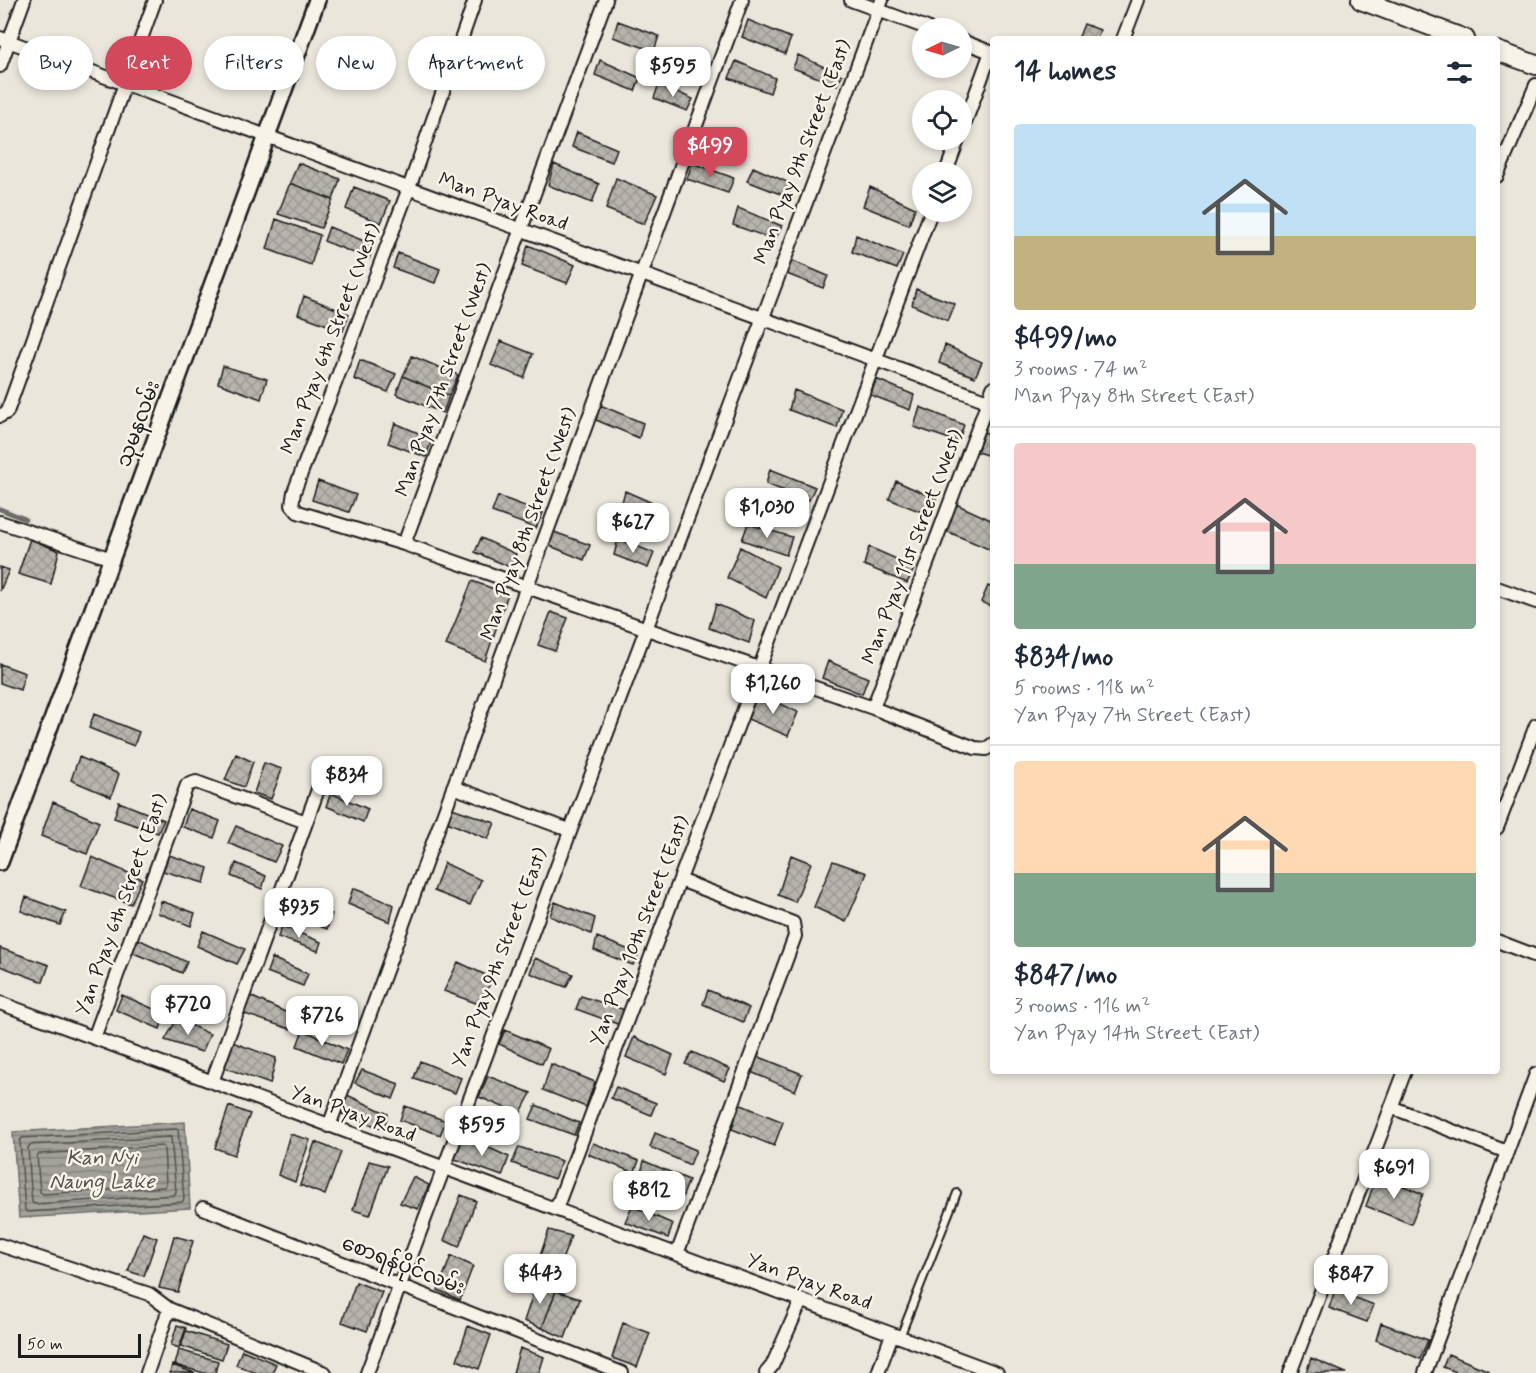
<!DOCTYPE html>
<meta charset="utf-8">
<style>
:root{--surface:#fff;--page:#f2f2f3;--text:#1f2937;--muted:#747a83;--line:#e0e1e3;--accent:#d1495b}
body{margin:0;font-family:Mynerve,"Noto Sans Myanmar",sans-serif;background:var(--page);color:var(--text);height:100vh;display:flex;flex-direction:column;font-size:22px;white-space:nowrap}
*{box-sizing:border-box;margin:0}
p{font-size:20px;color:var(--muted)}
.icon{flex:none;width:33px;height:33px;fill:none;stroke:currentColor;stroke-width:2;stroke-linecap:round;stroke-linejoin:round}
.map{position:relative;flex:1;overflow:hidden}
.details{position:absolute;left:990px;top:36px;width:510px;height:1038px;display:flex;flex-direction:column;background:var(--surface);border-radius:6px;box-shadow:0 3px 9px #0003}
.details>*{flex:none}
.top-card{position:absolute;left:18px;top:36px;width:570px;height:54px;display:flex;gap:12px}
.needle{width:39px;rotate:265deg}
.buttons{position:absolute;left:912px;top:18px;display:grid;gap:12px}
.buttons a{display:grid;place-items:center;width:60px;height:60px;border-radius:50%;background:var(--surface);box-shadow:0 3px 9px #0003;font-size:30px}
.scale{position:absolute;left:18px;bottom:15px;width:123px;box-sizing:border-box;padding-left:6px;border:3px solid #1c1c1c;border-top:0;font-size:16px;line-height:21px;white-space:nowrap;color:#1c1c1c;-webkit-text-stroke:4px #f7f3e8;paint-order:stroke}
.price{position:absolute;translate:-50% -51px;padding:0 14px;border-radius:12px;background:#fff;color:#222;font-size:20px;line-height:39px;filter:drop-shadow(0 2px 3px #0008)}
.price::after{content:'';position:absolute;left:50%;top:36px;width:18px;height:14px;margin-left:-9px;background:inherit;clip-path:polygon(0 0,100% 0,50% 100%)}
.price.current{background:var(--accent);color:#fff}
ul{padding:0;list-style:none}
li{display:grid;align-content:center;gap:12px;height:318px;padding:0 24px}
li+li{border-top:2px solid var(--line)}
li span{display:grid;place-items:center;height:186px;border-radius:6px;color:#555}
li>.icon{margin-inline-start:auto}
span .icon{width:108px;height:108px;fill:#fffc;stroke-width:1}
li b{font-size:26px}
h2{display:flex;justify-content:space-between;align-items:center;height:72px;padding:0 24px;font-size:26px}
.chip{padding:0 21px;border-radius:27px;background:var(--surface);box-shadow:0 3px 9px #0003;font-size:21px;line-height:54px}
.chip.current{background:var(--accent);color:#fff}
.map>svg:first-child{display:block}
.water{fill:url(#water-rules);stroke:#6d6c68;stroke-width:1.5}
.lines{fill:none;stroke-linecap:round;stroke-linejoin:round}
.shore{stroke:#52514e;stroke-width:1.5}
.stream{stroke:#6d6c68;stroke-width:5}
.building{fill:url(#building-cross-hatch);stroke:#1c1c1c;stroke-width:1.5}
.service-casing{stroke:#1c1c1c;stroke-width:10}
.minor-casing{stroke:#1c1c1c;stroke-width:16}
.tertiary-casing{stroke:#1c1c1c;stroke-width:20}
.secondary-casing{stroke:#1c1c1c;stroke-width:22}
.service{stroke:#f7f3e8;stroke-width:6}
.minor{stroke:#f7f3e8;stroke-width:12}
.tertiary{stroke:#f7f3e8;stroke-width:15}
.secondary{stroke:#f7f3e8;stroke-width:18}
.labels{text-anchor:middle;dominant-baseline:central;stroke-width:5;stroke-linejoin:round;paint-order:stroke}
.street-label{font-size:20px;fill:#1c1c1c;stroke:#f7f3e8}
.water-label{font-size:21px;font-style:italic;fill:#52514e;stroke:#f7f3e8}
</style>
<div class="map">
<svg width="1536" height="1373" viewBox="0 0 1536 1373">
<defs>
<pattern id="water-rules" width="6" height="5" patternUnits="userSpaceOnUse" patternTransform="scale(1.5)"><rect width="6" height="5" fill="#a3a19a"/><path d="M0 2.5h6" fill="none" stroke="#84827d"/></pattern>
<pattern id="building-cross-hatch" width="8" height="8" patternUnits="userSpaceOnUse" patternTransform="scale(1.5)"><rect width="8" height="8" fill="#b6b4ac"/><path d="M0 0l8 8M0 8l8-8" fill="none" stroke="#9c9a93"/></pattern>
</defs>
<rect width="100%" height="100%" fill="#eae6dc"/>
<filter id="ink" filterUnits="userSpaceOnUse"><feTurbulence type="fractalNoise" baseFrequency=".0167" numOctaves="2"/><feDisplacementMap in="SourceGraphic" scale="12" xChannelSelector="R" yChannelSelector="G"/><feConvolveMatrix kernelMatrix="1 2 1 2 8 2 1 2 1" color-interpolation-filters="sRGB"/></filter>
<g filter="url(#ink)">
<path class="water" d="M185 1122 190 1208 19 1218 13 1132Z"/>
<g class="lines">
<path class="shore" d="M178 1129 184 1199 182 1202 27 1212 25 1210 20 1141 22 1138Z
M171 1137 176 1192 174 1195 34 1204 32 1202 28 1148 30 1145Z
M162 1146 164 1148 166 1184 164 1187 43 1194 40 1192 37 1156 39 1154Z"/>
<path class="stream" d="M0 509 25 519"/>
</g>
<path class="building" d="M748 20 791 38 785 54 742 37Z
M618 21 659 36 654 51 613 37Z
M1084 24 1100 30 1097 39H1078Z
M798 55 842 75 837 85 793 68Z
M600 60 640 78 635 91 595 75Z
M736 61 775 78 770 93 729 78Z
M659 84 693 99 687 111 654 98Z
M577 132 617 149 612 162 572 147Z
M298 163 340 179 333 200 290 183Z
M692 163 734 178 728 193 687 179Z
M554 164 599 184 592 203 548 185Z
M753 167 794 185 788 197 747 181Z
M616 178 657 195 644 224 606 209Z
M290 183 333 200 321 228 278 214Z
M354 187 390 201 381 223 346 209Z
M870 187 915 208 909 225 863 206Z
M738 208 782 226 775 240 733 225Z
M276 219 320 235 311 265 267 249Z
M329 227 374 245 369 259 324 241Z
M856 235 903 255 897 269 852 252Z
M528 245 575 265 567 283 522 266Z
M398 253 440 269 435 283 393 268Z
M788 259 828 276 823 288 784 273Z
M916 289 955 304 948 321 912 305Z
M304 296 349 314 343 331 298 314Z
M501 341 533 354 524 378 491 365Z
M945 345 982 362 975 377 939 363Z
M412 356 458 375 449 396 403 376Z
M360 360 396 374 388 392 354 379Z
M223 366 267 379 261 399 218 383Z
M403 376 449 396 443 413 396 394Z
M876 379 914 395 910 410 871 395Z
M794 390 842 409 837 428 789 410Z
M600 405 643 423 639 438 596 420Z
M920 407 964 425 958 442 914 427Z
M395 423 432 439 426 457 388 443Z
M984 432 993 435V457L977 452Z
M770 469 815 487 809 500 766 484Z
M318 481 356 495 349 512 312 500Z
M896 481 936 499 929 515 889 499Z
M625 491 666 509 661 523 621 506Z
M498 496 543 513 536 528 492 512Z
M956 504 993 521V545L991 550 946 531Z
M748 524 792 537 786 555 742 540Z
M554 532 590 545 584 560 548 545Z
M481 538 516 554 510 567 475 552Z
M30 539 59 551 51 584 18 574Z
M618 539 654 553 648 568 614 555Z
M740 547 778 567 766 598 727 578Z
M869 547 915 567 907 583 864 565Z
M0 567 9 570 0 591Z
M472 581 508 594 485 661 446 645Z
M988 586 993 588V607L981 602Z
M716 604 755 621 749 643 709 628Z
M551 612 568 618 555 651 538 645Z
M828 661 868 678 862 694 822 678Z
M0 664 25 673 20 690 0 683Z
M758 693 798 712 788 736 748 719Z
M94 714 139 732 134 746 89 728Z
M236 754 253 762 244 787 225 780Z
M79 757 119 774 111 797 71 780Z
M344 761 377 774 371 792 338 779Z
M264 763 282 769 271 799 254 793Z
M331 793 368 809 363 822 326 806Z
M53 802 99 822 87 854 41 836Z
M119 802 164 820 158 833 114 818Z
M452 808 495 823 488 839 447 822Z
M189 809 220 821 214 838 183 827Z
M236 826 282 846 274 862 228 843Z
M169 855 208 868 204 883 163 871Z
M791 855 811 863 795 902 778 895Z
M92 857 142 879 131 904 81 886Z
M833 861 867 873 846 922 814 907Z
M236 863 266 876 262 889 231 876Z
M444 863 481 880 470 905 434 891Z
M353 888 394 905 390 922 348 904Z
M26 897 66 912 60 925 21 911Z
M287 897 332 914 327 929 281 911Z
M161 901 195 913 191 926 158 913Z
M555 902 595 918 591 934 550 916Z
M282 926 321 942 318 951 278 937Z
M203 931 245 949 237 964 197 946Z
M597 937 639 954 633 965 594 950Z
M138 939 187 962 182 973 131 952Z
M0 948 49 965 43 982 0 966Z
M272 958 308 974 303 986 267 972Z
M535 958 573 974 566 987 530 973Z
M458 962 492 978 481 1005 444 991Z
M708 990 749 1008 743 1022 703 1004Z
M122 995 165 1014 160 1029 116 1010Z
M248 995 294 1016 290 1029 242 1013Z
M581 996 625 1010 620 1025 576 1009Z
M177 1019 210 1034 202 1052 165 1040Z
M303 1030 347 1050 341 1064 297 1046Z
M505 1030 549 1049 542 1064 499 1044Z
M634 1037 673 1055 666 1074 626 1057Z
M232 1042 276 1058 270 1084 223 1067Z
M692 1052 730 1069 724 1081 685 1064Z
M757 1056 802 1074 795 1091 751 1072Z
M420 1061 461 1078 455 1093 414 1078Z
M551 1064 595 1082 586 1107 543 1090Z
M362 1070 399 1084 393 1099 355 1083Z
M488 1076 531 1093 520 1114 479 1097Z
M616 1087 656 1103 651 1115 611 1098Z
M347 1095 388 1114 384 1129 342 1114Z
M739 1104 783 1122 774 1146 732 1129Z
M536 1105 579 1123 574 1135 530 1119Z
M229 1106 250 1114 234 1155 215 1148Z
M405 1106 446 1121 440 1135 400 1120Z
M655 1133 696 1150 690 1165 650 1147Z
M290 1134 310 1140 295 1182 278 1175Z
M463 1136 509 1157 502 1176 455 1159Z
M315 1142 341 1152 325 1195 300 1185Z
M593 1143 639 1161 634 1173 588 1154Z
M519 1147 562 1161 554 1179 512 1163Z
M369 1161 388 1166 370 1215 353 1210Z
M644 1161 689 1180 682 1198 639 1181Z
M1377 1175 1423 1194 1411 1224 1366 1206Z
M413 1177 429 1185 418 1209 400 1203Z
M461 1195 476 1201 459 1247 444 1240Z
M632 1206 673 1224 668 1238 625 1222Z
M549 1230 571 1236 554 1281 534 1273Z
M143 1233 157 1238 144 1276 128 1271Z
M174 1236 193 1241 178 1292 159 1288Z
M451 1256 473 1266 460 1300 438 1290Z
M356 1282 382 1292 367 1331 342 1322Z
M537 1282 556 1291 542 1328 524 1321Z
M1335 1290 1374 1305 1367 1322 1329 1308Z
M556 1291 580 1299 565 1338 542 1328Z
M623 1323 650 1333 637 1367 612 1358Z
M1381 1323 1428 1340 1420 1359 1376 1340Z
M177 1325 186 1328 179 1348 171 1345Z
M468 1326 491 1335 479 1369 457 1360Z
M186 1331 227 1344 222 1359 181 1346Z
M520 1348 544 1357 539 1373H513Z
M179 1350 218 1361 215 1373H204L175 1365Z
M242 1350 276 1364 272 1373H256L236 1365Z
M1448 1354 1489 1371 1488 1373H1459L1443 1367Z
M1311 1358 1346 1373H1306Z
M172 1365 195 1373H170Z"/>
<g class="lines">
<defs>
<path id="service" d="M900 1337 957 1193"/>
<path id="minor" d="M475 0 409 188 294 492 292 505 298 512 404 544 873 708 975 748 986 749 993 744
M851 0 927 28
M0 38 993 403
M1123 39 1138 0
M962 41 993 53
M0 66 24 0
M962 131 991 52
M946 172 958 140
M1497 176 1536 85
M0 416 7 412 155 0
M0 522 112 559
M404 544 606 0
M1497 588 1536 602
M873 708 993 388
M453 787 569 830
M1497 828 1536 725
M1497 941 1536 956
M0 1003 997 1373
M94 1038 187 785 196 782 306 822
M212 1082 324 773
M1391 1107 1507 1152
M329 1126 742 0
M203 1208 622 1373
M556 1209 931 212
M0 1245 149 1294 169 1309 325 1373
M677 1254 795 936 793 923 680 880
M147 1373 169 1309
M367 1373 882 0
M766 1373 772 1366 801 1301
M878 1373 892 1334
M1290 1373 1405 1071
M1425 1373 1536 1074"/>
<path id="tertiary" d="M0 862 317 0"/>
<path id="secondary" d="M1361 0 1465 39
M1497 51 1536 65"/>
</defs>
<use href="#service" class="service-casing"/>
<use href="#minor" class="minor-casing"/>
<use href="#tertiary" class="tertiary-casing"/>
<use href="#secondary" class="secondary-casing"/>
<use href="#service" class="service"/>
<use href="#minor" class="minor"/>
<use href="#tertiary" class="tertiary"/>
<use href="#secondary" class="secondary"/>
</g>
</g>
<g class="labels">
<g class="street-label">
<text transform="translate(803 152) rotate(-69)">Man Pyay 9th Street (East)</text>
<text transform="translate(503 202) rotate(20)">Man Pyay Road</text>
<text transform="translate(331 339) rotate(-69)">Man Pyay 6th Street (West)</text>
<text transform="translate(444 380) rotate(-70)">Man Pyay 7th Street (West)</text>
<text transform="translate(139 424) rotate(-70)">သုမနလမ်း</text>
<text transform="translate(529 524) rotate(-70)">Man Pyay 8th Street (West)</text>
<text transform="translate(913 547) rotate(-69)">Man Pyay 11st Street (West)</text>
<text transform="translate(122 905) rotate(-70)">Yan Pyay 6th Street (East)</text>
<text transform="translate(640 931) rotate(-69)">Yan Pyay 10th Street (East)</text>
<text transform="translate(500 958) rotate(-69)">Yan Pyay 9th Street (East)</text>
<text transform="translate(353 1114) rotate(20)">Yan Pyay Road</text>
<text transform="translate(403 1266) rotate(21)">စောရန်ပိုင်လမ်း</text>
<text transform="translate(809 1282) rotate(20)">Yan Pyay Road</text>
</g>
<g class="water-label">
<text x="102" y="1158">Kan Nyi<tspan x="102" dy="24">Naung Lake</tspan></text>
</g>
</g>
</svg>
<div class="buttons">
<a><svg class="needle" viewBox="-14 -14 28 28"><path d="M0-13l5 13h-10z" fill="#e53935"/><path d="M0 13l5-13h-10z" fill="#747a83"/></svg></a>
<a><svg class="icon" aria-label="locate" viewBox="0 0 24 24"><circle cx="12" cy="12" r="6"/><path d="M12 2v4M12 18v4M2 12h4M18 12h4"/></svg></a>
<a><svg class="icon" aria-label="layers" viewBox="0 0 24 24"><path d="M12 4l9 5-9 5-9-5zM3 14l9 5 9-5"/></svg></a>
</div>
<div class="scale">50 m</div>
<b class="price" style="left:673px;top:98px">$595</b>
<b class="price current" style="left:710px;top:178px">$499</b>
<b class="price" style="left:767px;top:539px">$1,030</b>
<b class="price" style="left:633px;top:554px">$627</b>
<b class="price" style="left:773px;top:715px">$1,260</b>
<b class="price" style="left:347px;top:807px">$834</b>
<b class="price" style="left:299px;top:939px">$935</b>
<b class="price" style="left:188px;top:1036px">$720</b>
<b class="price" style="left:322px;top:1047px">$726</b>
<b class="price" style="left:482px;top:1157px">$595</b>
<b class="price" style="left:1394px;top:1200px">$691</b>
<b class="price" style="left:649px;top:1222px">$812</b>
<b class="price" style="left:540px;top:1305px">$443</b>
<b class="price" style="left:1351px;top:1306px">$847</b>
<div class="top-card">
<a class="chip">Buy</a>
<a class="chip current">Rent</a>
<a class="chip">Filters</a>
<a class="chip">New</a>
<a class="chip">Apartment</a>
</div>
<section class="details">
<h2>14 homes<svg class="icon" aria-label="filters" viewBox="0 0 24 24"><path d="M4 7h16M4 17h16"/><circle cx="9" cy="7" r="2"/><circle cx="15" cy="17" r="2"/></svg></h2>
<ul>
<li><span style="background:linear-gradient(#bfe0f5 60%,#c2b280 0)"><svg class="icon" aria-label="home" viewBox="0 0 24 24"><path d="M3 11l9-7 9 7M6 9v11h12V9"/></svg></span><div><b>$499/mo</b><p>3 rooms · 74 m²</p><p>Man Pyay 8th Street (East)</p></div></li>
<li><span style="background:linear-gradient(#f6c9c9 65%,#7fa58c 0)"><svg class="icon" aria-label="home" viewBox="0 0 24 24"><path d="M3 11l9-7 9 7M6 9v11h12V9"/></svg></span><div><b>$834/mo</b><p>5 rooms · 118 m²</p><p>Yan Pyay 7th Street (East)</p></div></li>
<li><span style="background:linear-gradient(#ffd9b3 60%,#7fa58c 0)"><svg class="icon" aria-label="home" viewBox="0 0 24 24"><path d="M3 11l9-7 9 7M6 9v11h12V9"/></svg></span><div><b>$847/mo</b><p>3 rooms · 116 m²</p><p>Yan Pyay 14th Street (East)</p></div></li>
</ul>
</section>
</div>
